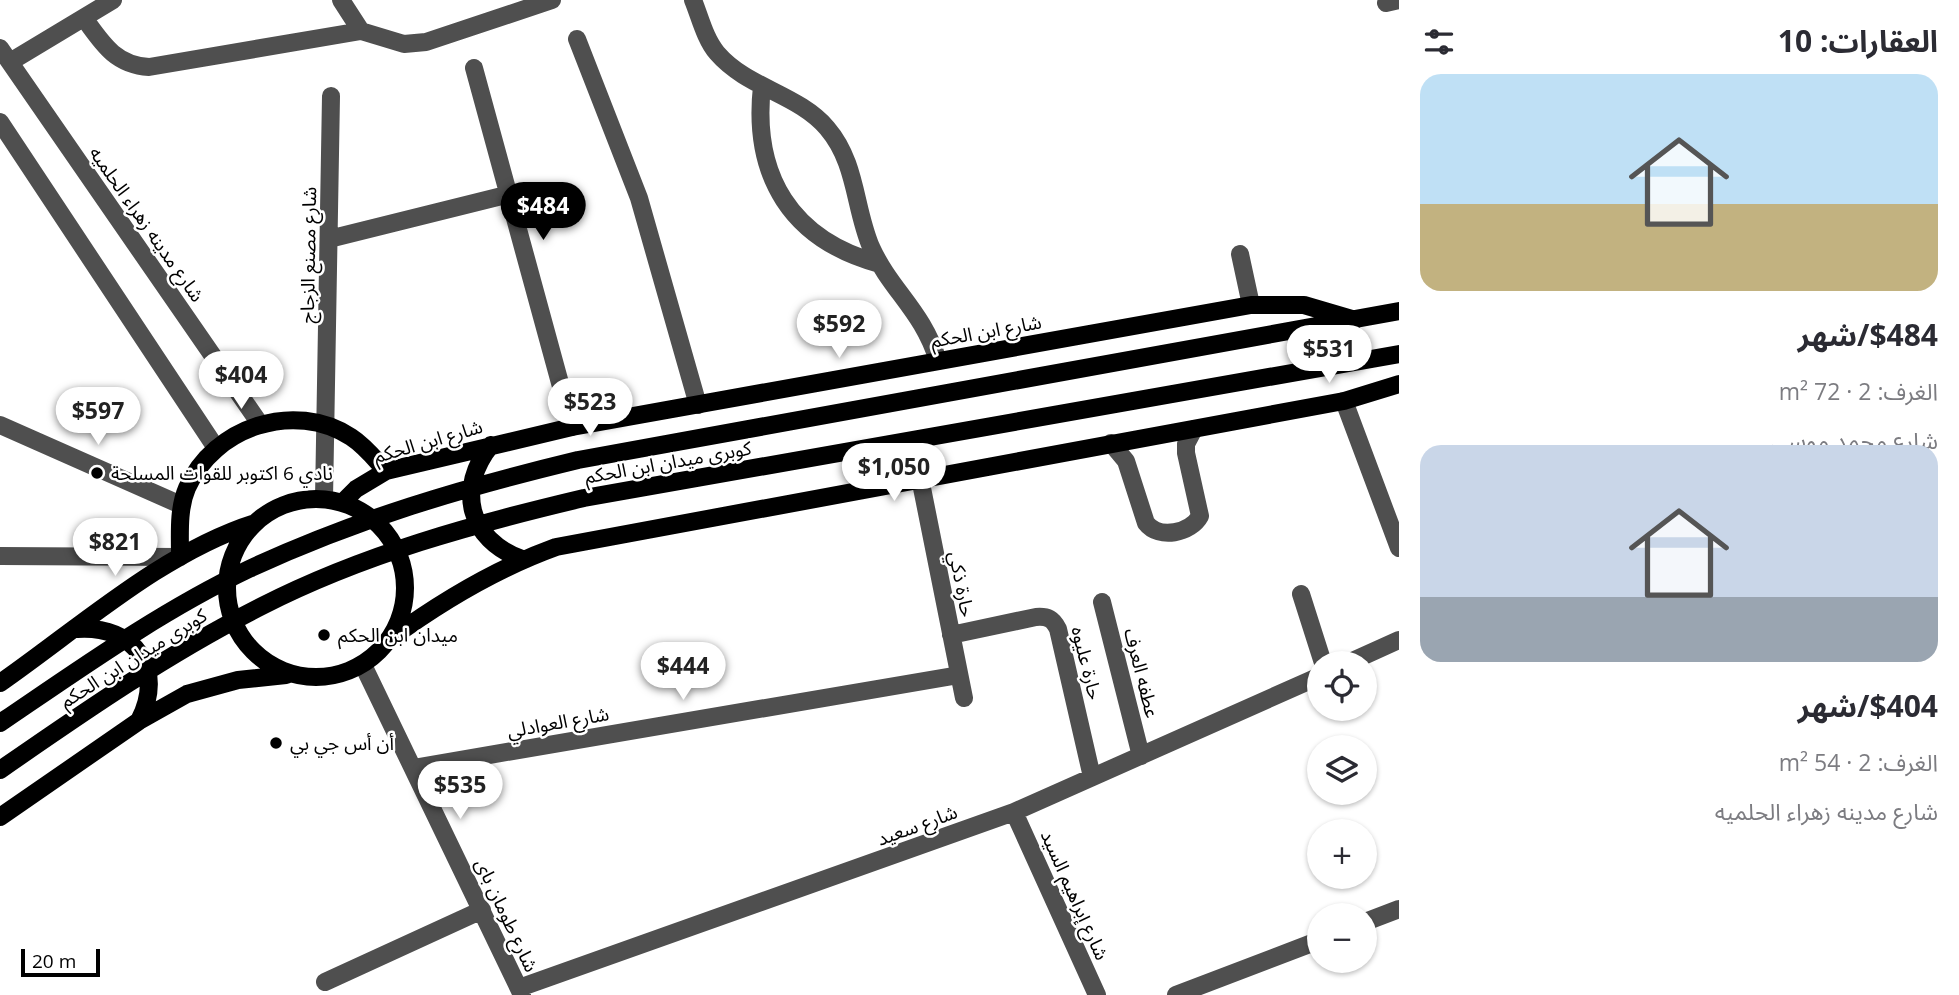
<!DOCTYPE html>
<html lang="ar">
<meta charset="utf-8">
<style>
:root{--surface:#fff;--page:#f7f7f7;--text:#2b2b33;--muted:#7c7c81;--accent:#000}
body{margin:0;font-family:"Open Sans","Noto Sans Arabic",sans-serif;background:var(--page);color:var(--text);direction:rtl;height:100vh;display:flex;flex-direction:column;font-size:26px;white-space:nowrap}
*{box-sizing:border-box;margin:0}
p{font-size:23px;color:var(--muted)}
.icon{flex:none;width:38px;height:38px;fill:none;stroke:currentColor;stroke-width:2;stroke-linecap:round;stroke-linejoin:round}
.map{position:relative;flex:1;overflow:hidden;direction:ltr}
.side{display:flex;flex-direction:column;background:var(--surface);width:560px}
.side>*{flex:none}
.fabs{position:absolute;left:1307px;top:651px;display:grid;gap:14px}
.fabs a{display:grid;place-items:center;width:70px;height:70px;border-radius:50%;background:var(--surface);box-shadow:0 2px 5px #0004;font-size:35px}
.scale{position:absolute;left:21px;bottom:18px;width:79px;box-sizing:border-box;padding-left:7px;border:4px solid #000;border-top:0;font-size:19px;line-height:24px;white-space:nowrap;color:#000;-webkit-text-stroke:5px #fff;paint-order:stroke}
.price{position:absolute;translate:-50% -60px;padding:0 16px;border-radius:24px;background:#fff;color:#222;font-size:23px;line-height:46px;filter:drop-shadow(0 2px 4px #0008)}
.price::after{content:'';position:absolute;left:50%;top:42px;width:21px;height:16px;margin-left:-10px;background:inherit;clip-path:polygon(0 0,100% 0,50% 100%)}
.price.current{background:var(--accent);color:#fff}
ul{padding:0;list-style:none}
li{display:grid;align-content:center;gap:14px;height:371px;padding:0 21px}
li span{display:grid;place-items:center;height:217px;border-radius:21px;color:#555}
li>.icon{margin-inline-start:auto}
span .icon{width:126px;height:126px;fill:#fffc;stroke-width:1}
li b{font-size:30px}
h2{display:flex;justify-content:space-between;align-items:center;height:84px;padding:0 21px;font-size:30px}
main{display:flex;flex:1;min-height:0}
.map>svg:first-child{display:block}
.lines{fill:none;stroke-linecap:round;stroke-linejoin:round}
.minor{stroke:#4f4f4f;stroke-width:18}
.major{stroke:#000;stroke-width:18}
.poi-dot{fill:#000;stroke:#fff;stroke-width:2.5}
.labels{text-anchor:middle;dominant-baseline:central;stroke-width:5;stroke-linejoin:round;paint-order:stroke}
.street-label{font-size:19px;fill:#000;stroke:#fff}
.poi-label{font-size:19px;fill:#000;stroke:#fff;text-anchor:start}
</style>
<main>
<section class="side">
<h2>العقارات: 10<svg class="icon" aria-label="filters" viewBox="0 0 24 24"><path d="M4 7h16M4 17h16"/><circle cx="9" cy="7" r="2"/><circle cx="15" cy="17" r="2"/></svg></h2>
<ul>
<li><span style="background:linear-gradient(#bfe0f5 60%,#c2b280 0)"><svg class="icon" aria-label="home" viewBox="0 0 24 24"><path d="M3 11l9-7 9 7M6 9v11h12V9"/></svg></span><div><b>$484/شهر</b><p>الغرف: 2 · 72 m²</p><p>شارع محمد موسي</p></div></li>
<li><span style="background:linear-gradient(#c9d6e8 70%,#9aa5b1 0)"><svg class="icon" aria-label="home" viewBox="0 0 24 24"><path d="M3 11l9-7 9 7M6 9v11h12V9"/></svg></span><div><b>$404/شهر</b><p>الغرف: 2 · 54 m²</p><p>شارع مدينه زهراء الحلميه</p></div></li>
</ul>
</section>
<div class="map">
<svg width="1399" height="995" viewBox="0 0 1399 995">
<rect width="100%" height="100%" fill="#fff"/>
<g class="lines">
<path class="minor" d="M341 0 361 31
M693 0C700 17 705 39 717 53 747 88 798 94 827 128 857 163 854 207 871 247 891 291 923 311 938 361
M1386 3 1399 0
M84 18C102 43 115 65 149 67L361 31 404 44 426 42 552 0
M577 39 639 198 698 405
M0 48 260 424
M10 62 113 0
M474 68 572 427
M762 86C752 176 791 240 880 264
M0 122 216 448
M329 239 510 194
M1240 254 1251 305
M1344 401 1399 548
M0 425 181 505
M1111 443 1126 461 1146 523C1159 540 1191 533 1200 516L1186 453V444L1194 429
M920 478 964 698
M324 499 331 96
M0 556 180 557
M1301 594 1323 663
M1102 602 1141 756
M951 635 1036 617C1048 616 1053 619 1058 629L1092 777
M1348 663 1399 640
M363 665 522 995
M413 768 959 675
M1014 812 1097 995
M1365 922 1399 909
M325 982 482 910
M519 988 1014 812 1320 676
M1176 995 1320 940"/>
<path class="major" d="M491 445C456 488 468 540 522 559
M227 588a89 89 0 1 1 178 0a89 89 0 1 1-178 0Z
M343 502 356 489 386 471 572 427 1251 305H1304L1355 320
M180 557C180 534 178 509 187 488 214 427 294 400 351 437 365 446 375 459 386 471
M77 629C135 625 166 669 139 721
M390 639C442 601 495 569 556 547L1344 401 1399 384
M0 683C79 628 163 552 255 523
M0 723C81 668 161 611 249 569 357 519 462 488 578 460L1399 311
M0 770C85 711 169 653 262 606 364 554 474 524 584 498L1399 354
M0 817 139 721 187 694 238 680 286 675"/>
</g>
<g class="poi-dot">
<circle cx="97" cy="473" r="7"/>
<circle cx="324" cy="635" r="7"/>
<circle cx="276" cy="743" r="7"/>
</g>
<g class="labels">
<g class="street-label">
<text transform="translate(147 224) rotate(55)">شارع مدينه زهراء الحلميه</text>
<text transform="translate(308 255) rotate(-89)">شارع مصنع الزجاج</text>
<text transform="translate(986 331) rotate(-10)">شارع ابن الحكم</text>
<text transform="translate(428 441) rotate(-16)">شارع ابن الحكم</text>
<text transform="translate(668 462) rotate(-10)">كوبرى ميدان ابن الحكم</text>
<text transform="translate(962 584) rotate(79)">حارة ذكي</text>
<text transform="translate(133 658) rotate(-32)">كوبرى ميدان ابن الحكم</text>
<text transform="translate(1087 663) rotate(76)">حارة عليوه</text>
<text transform="translate(1142 673) rotate(76)">عطفه العرف</text>
<text transform="translate(558 722) rotate(-10)">شارع العوادلي</text>
<text transform="translate(917 825) rotate(-20)">شارع سعيد</text>
<text transform="translate(1075 895) rotate(66)">شارع إبراهيم السيد</text>
<text transform="translate(507 915) rotate(65)">شارع طومان باى</text>
</g>
<g class="poi-label">
<text x="111" y="473">نادي 6 اكتوبر للقوات المسلحة</text>
<text x="338" y="635">ميدان ابن الحكم</text>
<text x="290" y="743">أن أس جي بي</text>
</g>
</g>
</svg>
<div class="fabs">
<a><svg class="icon" aria-label="locate" viewBox="0 0 24 24"><circle cx="12" cy="12" r="6"/><path d="M12 2v4M12 18v4M2 12h4M18 12h4"/></svg></a>
<a><svg class="icon" aria-label="layers" viewBox="0 0 24 24"><path d="M12 4l9 5-9 5-9-5zM3 14l9 5 9-5"/></svg></a>
<a>+</a>
<a>−</a>
</div>
<div class="scale">20 m</div>
<b class="price current" style="left:543px;top:242px">$484</b>
<b class="price" style="left:839px;top:360px">$592</b>
<b class="price" style="left:1329px;top:385px">$531</b>
<b class="price" style="left:241px;top:411px">$404</b>
<b class="price" style="left:590px;top:438px">$523</b>
<b class="price" style="left:98px;top:447px">$597</b>
<b class="price" style="left:894px;top:503px">$1,050</b>
<b class="price" style="left:115px;top:578px">$821</b>
<b class="price" style="left:683px;top:702px">$444</b>
<b class="price" style="left:460px;top:821px">$535</b>
</div>
</main>
